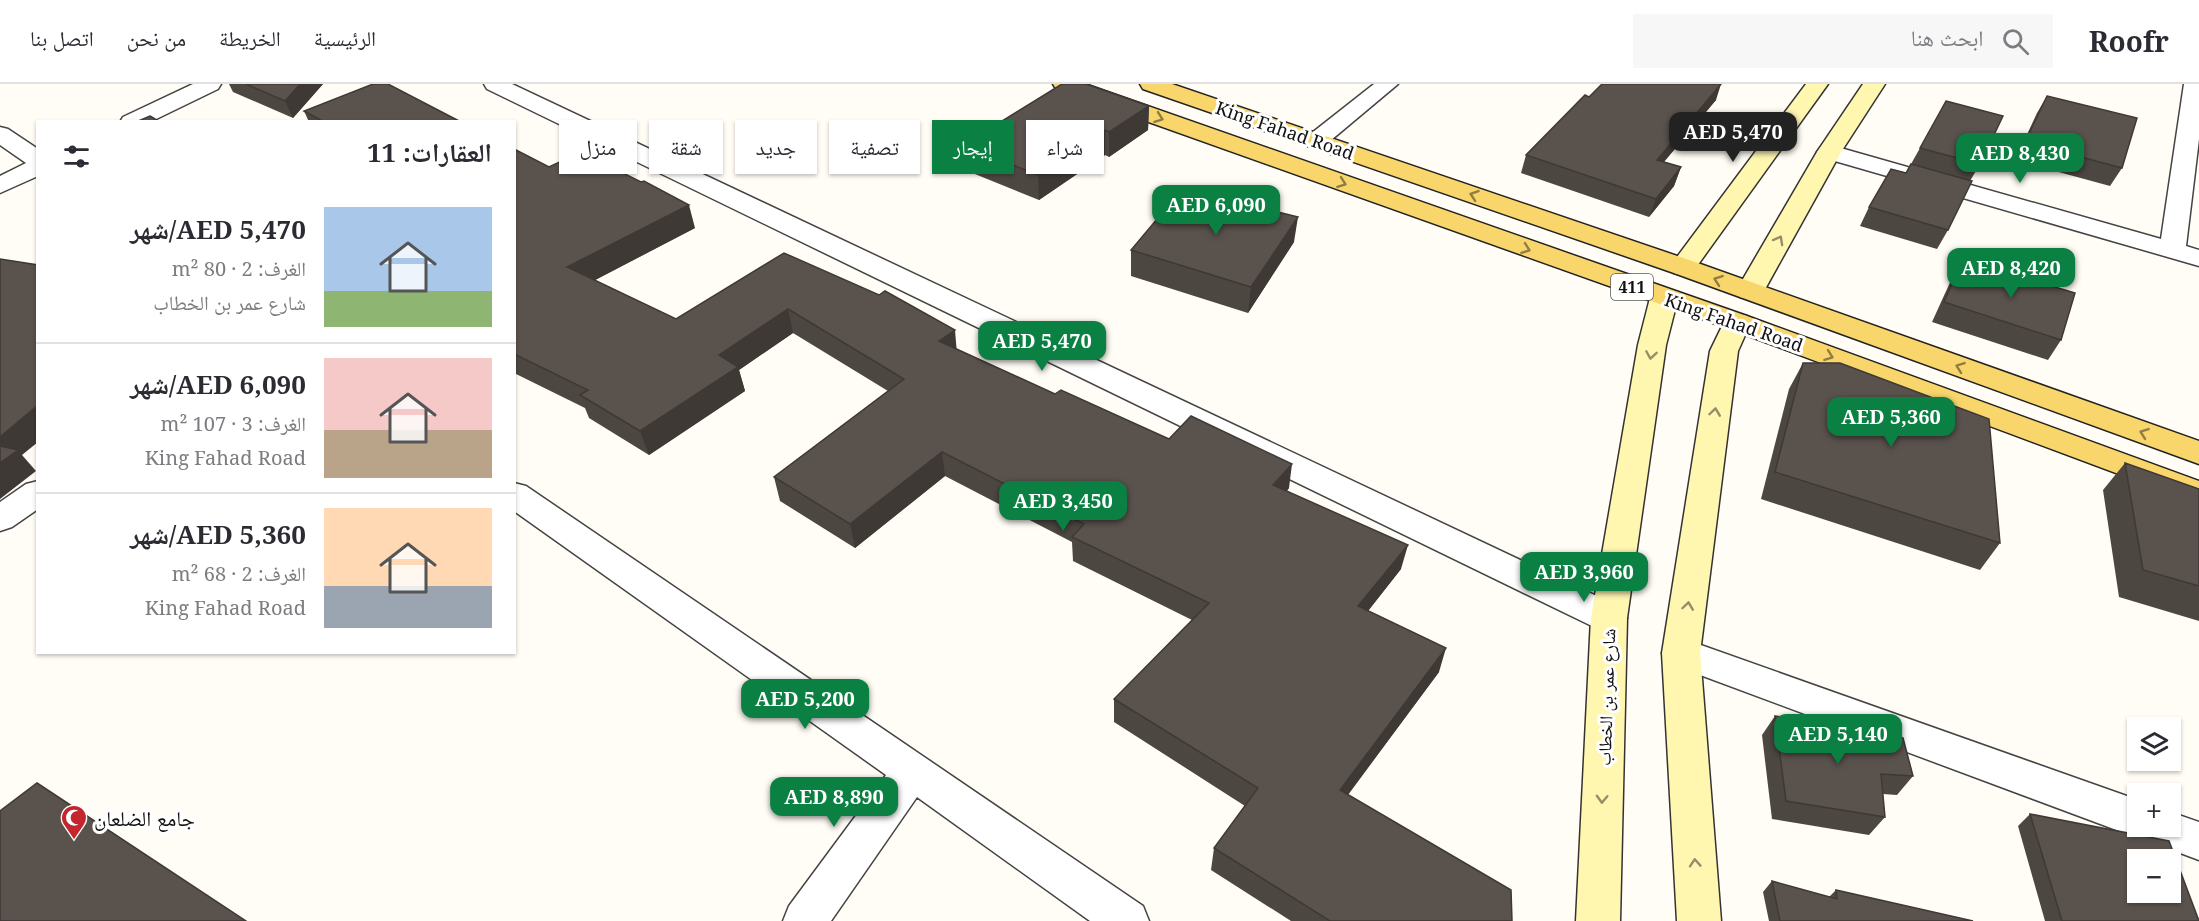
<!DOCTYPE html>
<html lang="ar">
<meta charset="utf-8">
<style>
:root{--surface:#fff;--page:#f7f7f7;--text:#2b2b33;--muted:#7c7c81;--line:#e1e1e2;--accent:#0b8043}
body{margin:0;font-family:"Noto Serif","Noto Naskh Arabic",serif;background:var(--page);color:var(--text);direction:rtl;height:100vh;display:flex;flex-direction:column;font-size:22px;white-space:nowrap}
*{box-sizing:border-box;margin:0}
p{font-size:20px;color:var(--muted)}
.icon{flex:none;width:33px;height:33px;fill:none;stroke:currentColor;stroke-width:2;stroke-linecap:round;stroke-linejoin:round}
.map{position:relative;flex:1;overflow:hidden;direction:ltr}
.sheet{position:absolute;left:36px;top:36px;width:480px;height:534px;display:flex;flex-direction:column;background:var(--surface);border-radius:0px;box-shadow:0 2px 4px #0004;direction:rtl}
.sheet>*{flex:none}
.banner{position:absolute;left:534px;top:36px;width:570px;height:54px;direction:rtl;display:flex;gap:12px}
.fabs{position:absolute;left:2127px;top:633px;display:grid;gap:12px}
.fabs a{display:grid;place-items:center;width:54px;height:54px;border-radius:0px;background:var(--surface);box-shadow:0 2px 4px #0004;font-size:30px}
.price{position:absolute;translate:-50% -51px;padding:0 14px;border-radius:12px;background:var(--accent);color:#fff;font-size:20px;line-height:39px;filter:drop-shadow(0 2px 3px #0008)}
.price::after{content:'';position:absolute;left:50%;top:36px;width:18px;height:14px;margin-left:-9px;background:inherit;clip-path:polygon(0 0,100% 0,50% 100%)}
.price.on{background:#222;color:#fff}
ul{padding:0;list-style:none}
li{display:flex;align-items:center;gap:18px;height:150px;padding:0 24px}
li+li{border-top:2px solid var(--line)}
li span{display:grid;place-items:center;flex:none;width:168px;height:120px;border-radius:0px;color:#555}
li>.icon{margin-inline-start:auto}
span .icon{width:72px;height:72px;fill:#fffc;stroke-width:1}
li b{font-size:26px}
h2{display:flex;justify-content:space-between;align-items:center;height:72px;padding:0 24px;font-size:26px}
.tag{padding:0 21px;border-radius:0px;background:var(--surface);box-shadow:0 2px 4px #0004;font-size:21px;line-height:54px}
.tag.on{background:var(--accent);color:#fff}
header{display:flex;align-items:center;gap:36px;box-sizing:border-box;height:84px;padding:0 30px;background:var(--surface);border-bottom:2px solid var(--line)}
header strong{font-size:28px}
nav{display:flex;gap:33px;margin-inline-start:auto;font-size:21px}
.search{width:420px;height:54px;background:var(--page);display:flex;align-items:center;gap:15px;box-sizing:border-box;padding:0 21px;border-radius:0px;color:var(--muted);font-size:22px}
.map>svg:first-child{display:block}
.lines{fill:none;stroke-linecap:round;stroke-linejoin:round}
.street-casing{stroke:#444;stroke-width:3}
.secondary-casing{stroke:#333;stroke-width:3}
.primary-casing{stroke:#222;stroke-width:3}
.street{fill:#fff;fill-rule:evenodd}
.secondary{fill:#fff6b0;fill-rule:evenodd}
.primary{fill:#f9d66b;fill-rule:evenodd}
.wall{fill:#4d4742}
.shaded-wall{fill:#3f3936}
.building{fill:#5a524d;stroke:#3f3936;stroke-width:1.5;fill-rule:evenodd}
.oneway{stroke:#917d42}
.oneway2{stroke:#948f68}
.labels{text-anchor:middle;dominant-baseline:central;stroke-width:6;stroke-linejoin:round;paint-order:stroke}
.shield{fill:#fff;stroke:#585858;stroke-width:1.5}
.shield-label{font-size:16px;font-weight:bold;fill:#111}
.street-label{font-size:18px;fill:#111;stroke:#fff}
.near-poi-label{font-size:21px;fill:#111;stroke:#fff;text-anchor:start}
</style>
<header>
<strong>Roofr</strong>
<div class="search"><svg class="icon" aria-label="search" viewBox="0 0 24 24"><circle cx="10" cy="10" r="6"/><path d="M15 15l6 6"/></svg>ابحث هنا</div>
<nav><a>الرئيسية</a><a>الخريطة</a><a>من نحن</a><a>اتصل بنا</a></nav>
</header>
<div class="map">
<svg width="2199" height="837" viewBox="0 0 2199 837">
<rect width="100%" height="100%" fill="#fffdf5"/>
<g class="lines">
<defs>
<path id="street" d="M193 0H221L218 5 150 38H120L123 33Z
M484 0H512L1622 524 1627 534 1622 544 1609 548 1596 544 487 5Z
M1374 0H1398L1324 62 1316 64 1308 62 1304 57 1308 52Z
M2184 0H2199V55L2186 162 2199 166V182L1821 73 1817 68 1821 63 1829 61 1837 63 2161 155Z
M0 43 8 45 38 65V92L0 109V92L26 79 0 61Z
M38 397V425L12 443 0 447V418L26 400Z
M514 399 526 402 1143 822 1149 837H1090L917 713 831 837H783L789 822 886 691 514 427Z
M1681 554 2138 716V742H2170V728L2199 738V776L2143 755 2142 752 2138 754 1668 579 1662 569 1668 559Z"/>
<path id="secondary" d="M1806 0H1828L1692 189 1683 191 1674 189 1670 183 1674 177Z
M1863 0H1885L1841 68 1764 207 1760 213 1750 215 1740 213 1736 207 1817 68Z
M1664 206 1674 208 1678 214 1666 261 1627 534 1620 837H1576L1591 534 1638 261 1650 214 1654 208Z
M1737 230 1747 232 1751 238 1738 267 1700 569 1721 837H1677L1662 569 1710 267 1727 232Z"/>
<path id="primary" d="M1053 0H1085L1747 232 2199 397V420L1727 244 1056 5Z
M1140 0H1172L1692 177 2199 357V380L1674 189 1143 5Z"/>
</defs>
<use href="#street" class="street-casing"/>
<use href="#secondary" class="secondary-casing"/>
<use href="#primary" class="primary-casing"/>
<use href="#street" class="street"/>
<use href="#secondary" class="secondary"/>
<use href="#primary" class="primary"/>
</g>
<path class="wall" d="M229 0H323L293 34 233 8Z
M2047 12 2122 84 2110 102 2015 76 2037 29Z
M1589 13 1716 16 1664 78 1681 83 1674 102 1649 133 1521 89 1526 71Z
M1149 22 1148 46 1109 73 1105 71 1039 116 965 86 963 61Z
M304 27 461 38H309Z
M1920 64 1980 80 1970 97 1948 146 1937 165 1860 142 1869 123 1906 89Z
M514 65 549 83 695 144 595 196 676 235 784 169 957 265 1055 310 1169 355 1289 404 1287 407 1401 485 1368 527 1439 588 1348 711 1512 837H1291L1211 786 1214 764 1245 722 1114 638V615L1192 536 1073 477 1072 458 945 392 855 464 780 417 774 393 888 307 793 249 739 286 745 307 649 371 589 334 585 324 514 289Z
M1294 158 1248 229 1131 192V166Z
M1963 175 2061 256 2048 276 1932 238 1952 194Z
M1803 279 2000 459 1980 486 1761 415 1789 305Z
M2125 379 2199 405V537L2119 513 2103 406Z
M1775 632 1913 692 1897 711 1883 710 1885 733 1869 751 1772 735 1762 651Z
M2030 730 2199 837H2045L2018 742Z
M1772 797 1829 813 1836 806 1973 837H1769L1763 808Z"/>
<path class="shaded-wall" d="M300 0H323L293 34 285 17Z
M1721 0 1716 16 1650 94 1657 76Z
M1149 22 1148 46 1109 73V48Z
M1105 46V71L1039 116 1038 91Z
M1681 83 1674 102 1649 133 1656 115Z
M689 121 695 144 576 206 567 183Z
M1298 133 1294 158 1248 229 1251 203Z
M788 225 793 249 739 286 745 307 649 371 640 347 719 271Z
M955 246 957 270 939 257Z
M38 321V358L22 371 36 387 0 415V353Z
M942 368 945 392 855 464 850 440Z
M1292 380 1289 404 1270 425 1273 401Z
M1408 461 1401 485 1353 546 1358 522Z
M1446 564 1439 588 1334 729 1340 706Z"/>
<path class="building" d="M246 0H300L285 17Z
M373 0H388L461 38H324L304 27Z
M1062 0H1086L1149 22 1109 48 1105 46 1038 91 963 61Z
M1602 0H1721L1657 76 1681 83 1656 115 1526 71 1585 11 1589 13Z
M2047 12 2137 34 2122 84 2025 58Z
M1946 17 2003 32 1980 80 1920 64Z
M150 32 160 38H136Z
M514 65 549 83 581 68 641 98 644 97 689 121 567 183 676 235 784 169 879 211 885 207 955 246 939 257 1055 310 1061 306 1169 355 1191 332 1292 380 1273 401 1408 461 1358 522 1446 564 1340 706 1511 806 1512 837H1330L1214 764 1258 704 1114 615 1209 519 1072 453 1084 440 942 368 850 440 774 393 904 295 788 225 719 271 738 283 640 347 580 311 588 306 514 270Z
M1911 80 1972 97 1948 146 1869 123 1891 85 1906 89Z
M1183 104 1298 133 1251 203 1131 166Z
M0 175 38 181V321L0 353Z
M1963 175 2075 209 2061 256 1944 218Z
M1803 279H1840L1989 335 2000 459 1775 388Z
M0 362 18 366 0 379Z
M2125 379 2199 405V502L2143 486Z
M1775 632 1903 654 1913 692 1881 690 1885 733 1786 717Z
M37 699 246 837H0V727Z
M2030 730 2169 757 2199 837H2062ZM2138 776H2170V808H2138Z
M1772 797 1837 815 1836 806 1973 837H1780Z"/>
<defs><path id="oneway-chevron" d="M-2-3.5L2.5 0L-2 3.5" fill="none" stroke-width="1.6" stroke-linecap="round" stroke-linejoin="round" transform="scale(1.5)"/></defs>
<g class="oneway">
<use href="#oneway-chevron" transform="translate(1159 34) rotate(20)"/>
<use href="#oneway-chevron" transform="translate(1342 99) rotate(20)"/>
<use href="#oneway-chevron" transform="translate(1474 111) rotate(-161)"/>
<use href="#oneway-chevron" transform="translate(1526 165) rotate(20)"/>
<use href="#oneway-chevron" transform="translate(1718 196) rotate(-160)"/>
<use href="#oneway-chevron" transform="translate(1829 272) rotate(20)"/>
<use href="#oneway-chevron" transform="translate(1960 283) rotate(-160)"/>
<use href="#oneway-chevron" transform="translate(2144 349) rotate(-160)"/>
</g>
<g class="oneway2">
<use href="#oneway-chevron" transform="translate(1779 156) rotate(-61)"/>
<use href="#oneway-chevron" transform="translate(1651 271) rotate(99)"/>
<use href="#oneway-chevron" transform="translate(1715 328) rotate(-82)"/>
<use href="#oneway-chevron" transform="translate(1688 522) rotate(-82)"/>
<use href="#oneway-chevron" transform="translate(1602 715) rotate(92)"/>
<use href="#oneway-chevron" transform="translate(1695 779) rotate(-94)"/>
</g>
<defs>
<symbol id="mosque-pin" viewBox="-11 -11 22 30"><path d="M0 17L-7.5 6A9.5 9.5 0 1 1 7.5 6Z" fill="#c4262e" stroke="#fff"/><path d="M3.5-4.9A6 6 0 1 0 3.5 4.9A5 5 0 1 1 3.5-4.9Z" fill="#fff"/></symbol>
</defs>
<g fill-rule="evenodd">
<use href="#mosque-pin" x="59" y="719" width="30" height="40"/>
</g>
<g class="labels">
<rect class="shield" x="1611" y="190" width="42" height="26" rx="4.5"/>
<g class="shield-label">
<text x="1632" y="203">411</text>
</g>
<g class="street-label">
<text transform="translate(1285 46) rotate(19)">King Fahad Road</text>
<text transform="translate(1734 238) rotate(19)">King Fahad Road</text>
<text transform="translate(1606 613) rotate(-88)">شارع عمر بن الخطاب</text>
</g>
<g class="near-poi-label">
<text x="94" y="734">جامع الضلعان</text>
</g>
</g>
</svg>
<div class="fabs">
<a><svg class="icon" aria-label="layers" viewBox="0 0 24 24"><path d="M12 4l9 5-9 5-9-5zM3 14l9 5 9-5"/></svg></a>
<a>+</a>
<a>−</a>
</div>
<b class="price on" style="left:1733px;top:79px">AED 5,470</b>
<b class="price" style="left:2020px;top:100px">AED 8,430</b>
<b class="price" style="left:1216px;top:152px">AED 6,090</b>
<b class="price" style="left:2011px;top:215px">AED 8,420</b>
<b class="price" style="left:1042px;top:288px">AED 5,470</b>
<b class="price" style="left:1891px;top:364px">AED 5,360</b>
<b class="price" style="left:1063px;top:448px">AED 3,450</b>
<b class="price" style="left:1584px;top:519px">AED 3,960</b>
<b class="price" style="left:805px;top:646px">AED 5,200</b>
<b class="price" style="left:1838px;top:681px">AED 5,140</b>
<b class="price" style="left:834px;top:744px">AED 8,890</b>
<div class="banner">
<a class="tag">شراء</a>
<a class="tag on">إيجار</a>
<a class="tag">تصفية</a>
<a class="tag">جديد</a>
<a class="tag">شقة</a>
<a class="tag">منزل</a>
</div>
<section class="sheet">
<h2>العقارات: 11<svg class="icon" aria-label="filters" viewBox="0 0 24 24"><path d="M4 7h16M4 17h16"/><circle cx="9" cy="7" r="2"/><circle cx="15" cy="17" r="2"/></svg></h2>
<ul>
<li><span style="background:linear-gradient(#a9c7e8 70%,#8fb573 0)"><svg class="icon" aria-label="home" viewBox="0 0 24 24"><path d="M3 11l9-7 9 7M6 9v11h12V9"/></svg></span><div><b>AED 5,470/شهر</b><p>الغرف: 2 · 80 m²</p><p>شارع عمر بن الخطاب</p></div></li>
<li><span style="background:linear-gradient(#f6c9c9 60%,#b9a48a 0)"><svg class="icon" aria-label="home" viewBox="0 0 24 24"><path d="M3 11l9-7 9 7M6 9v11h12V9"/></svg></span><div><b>AED 6,090/شهر</b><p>الغرف: 3 · 107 m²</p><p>King Fahad Road</p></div></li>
<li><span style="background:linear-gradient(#ffd9b3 65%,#9aa5b1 0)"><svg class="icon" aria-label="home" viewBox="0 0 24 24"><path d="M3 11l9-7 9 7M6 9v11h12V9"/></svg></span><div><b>AED 5,360/شهر</b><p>الغرف: 2 · 68 m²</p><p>King Fahad Road</p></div></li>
</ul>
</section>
</div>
